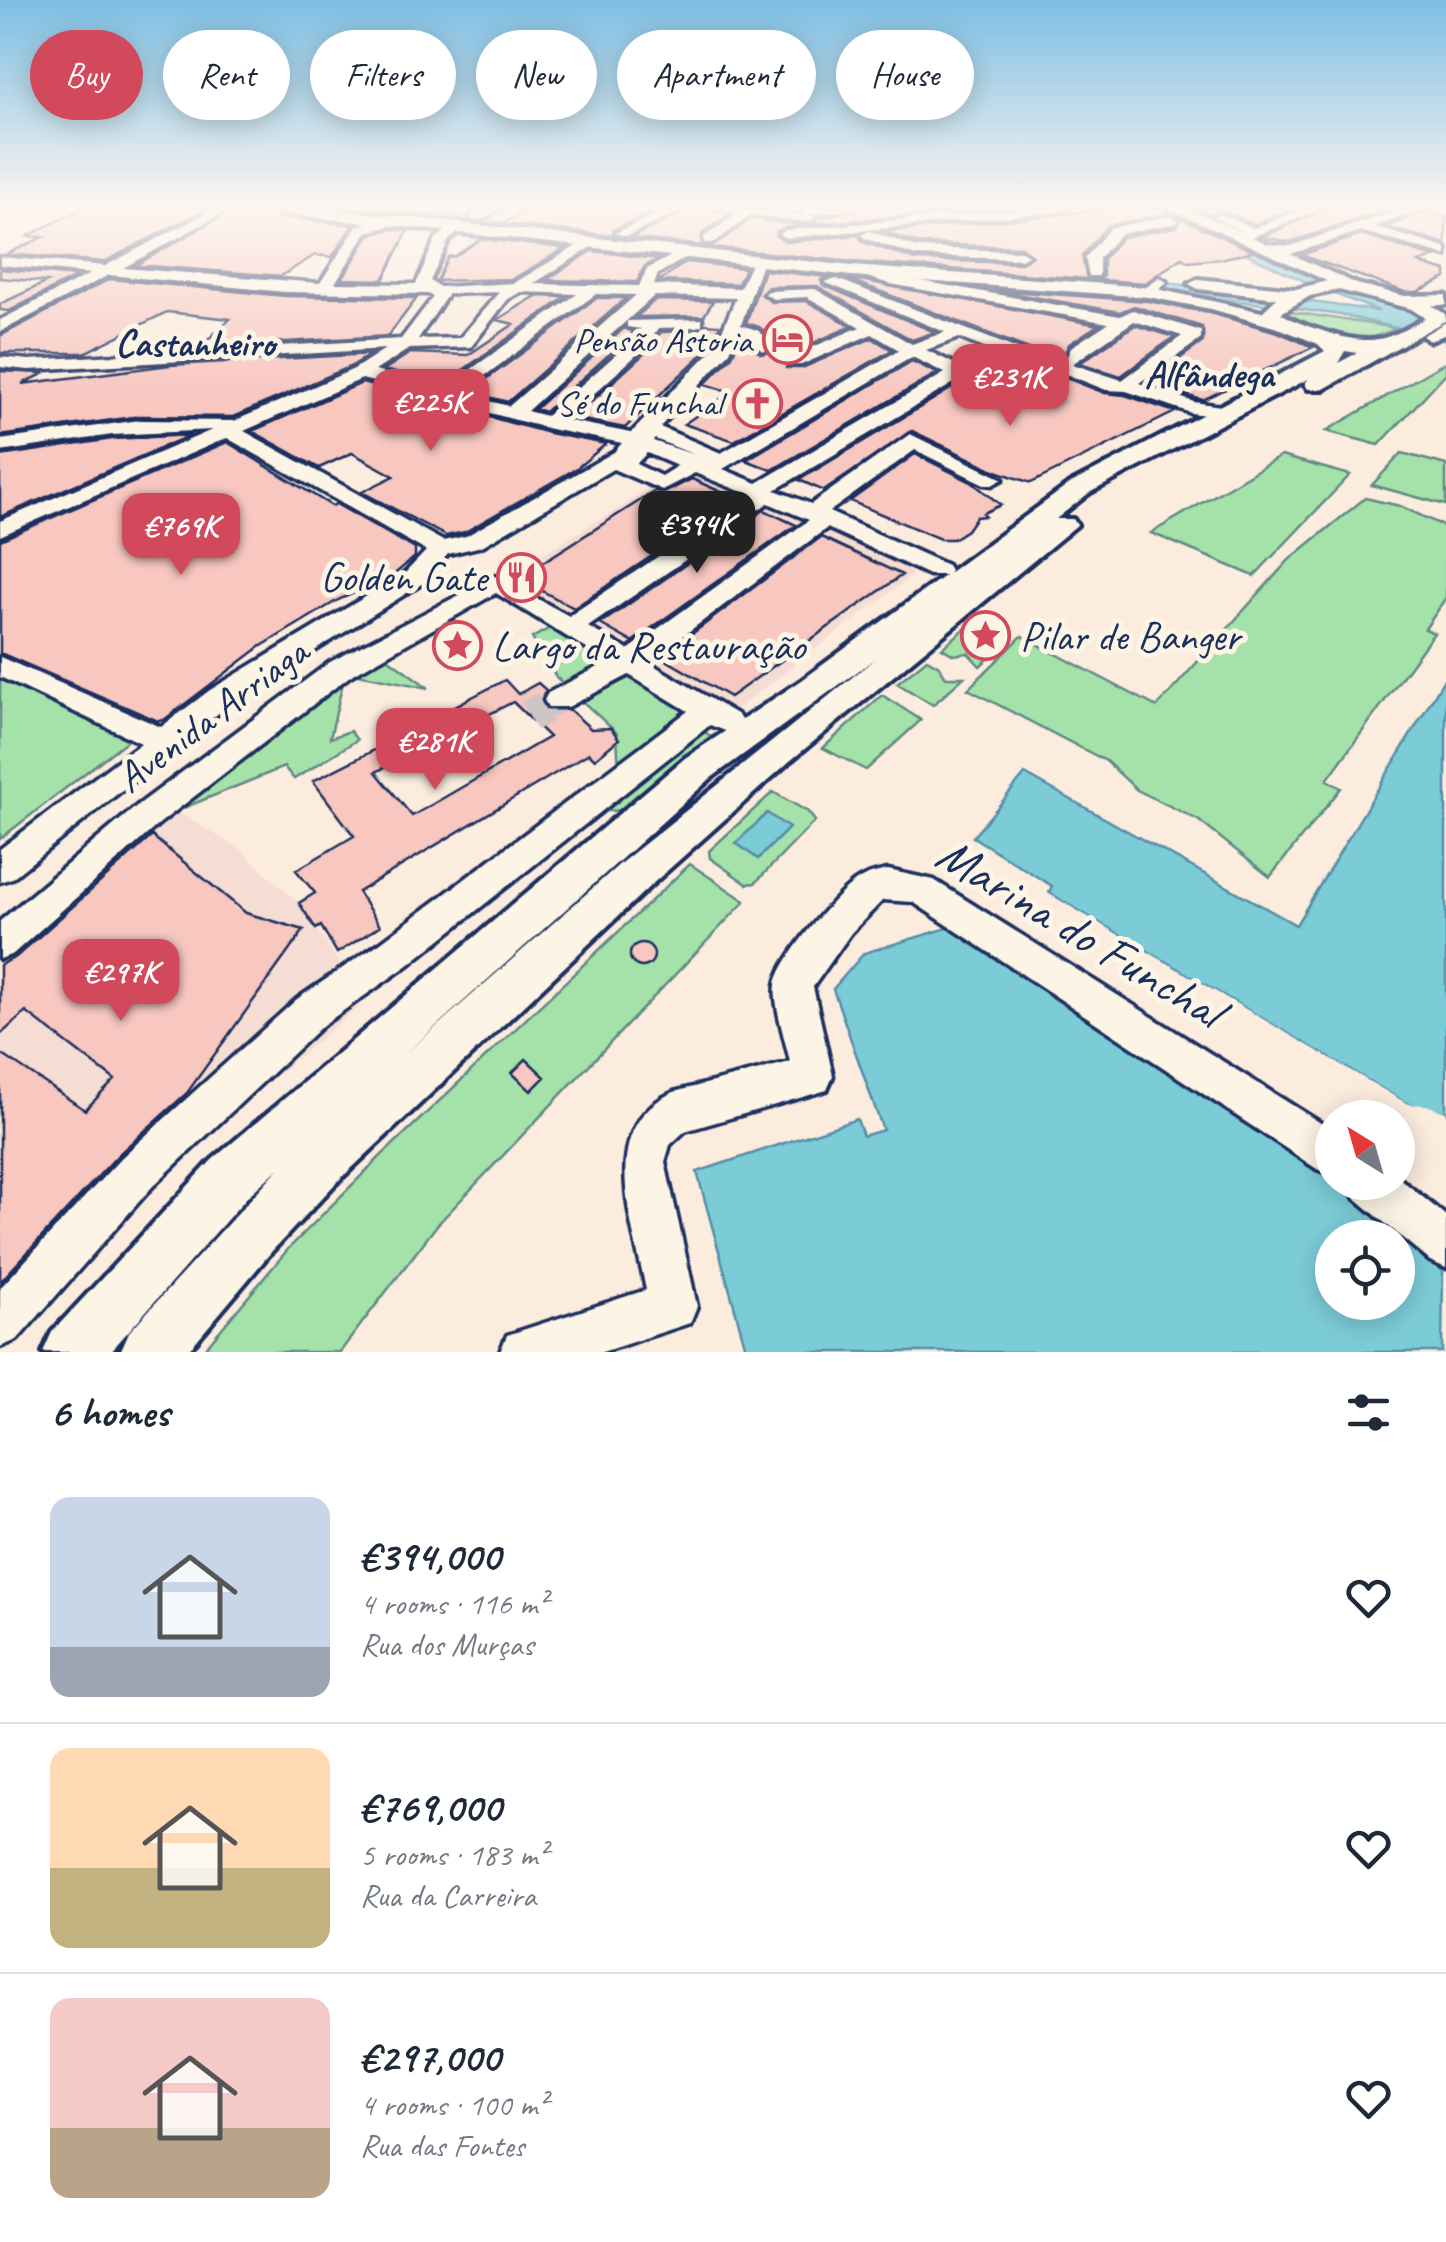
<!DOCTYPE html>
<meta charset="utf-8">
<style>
:root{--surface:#fff;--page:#f6f6f7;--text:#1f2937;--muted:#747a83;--line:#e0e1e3;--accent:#d1495b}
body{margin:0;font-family:Caveat,sans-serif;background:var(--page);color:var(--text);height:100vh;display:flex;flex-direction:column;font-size:38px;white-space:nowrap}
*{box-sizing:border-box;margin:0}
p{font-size:32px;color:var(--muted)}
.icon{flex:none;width:55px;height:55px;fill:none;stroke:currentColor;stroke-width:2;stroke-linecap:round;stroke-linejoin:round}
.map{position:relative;height:1352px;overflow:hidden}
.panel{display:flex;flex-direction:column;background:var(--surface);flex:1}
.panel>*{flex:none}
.banner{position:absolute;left:30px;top:30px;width:1388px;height:90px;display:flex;gap:20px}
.needle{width:65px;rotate:323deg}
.controls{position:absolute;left:1315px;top:1100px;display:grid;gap:20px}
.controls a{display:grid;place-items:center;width:100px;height:100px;border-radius:50%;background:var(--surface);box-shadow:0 5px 25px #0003;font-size:50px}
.price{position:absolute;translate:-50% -85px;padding:0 22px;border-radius:20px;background:var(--accent);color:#fff;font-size:32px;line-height:65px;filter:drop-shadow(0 2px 5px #0008)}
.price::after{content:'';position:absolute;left:50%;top:60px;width:30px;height:22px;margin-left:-15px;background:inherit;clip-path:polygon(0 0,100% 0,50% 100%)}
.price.on{background:#222;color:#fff}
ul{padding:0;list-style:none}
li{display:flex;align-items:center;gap:30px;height:250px;padding:0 50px}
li+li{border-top:2px solid var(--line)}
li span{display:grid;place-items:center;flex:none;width:280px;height:200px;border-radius:20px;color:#555}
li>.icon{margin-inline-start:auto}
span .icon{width:120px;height:120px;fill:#fffc;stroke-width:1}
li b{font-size:42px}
h2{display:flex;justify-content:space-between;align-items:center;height:120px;padding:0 50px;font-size:42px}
.tag{padding:0 35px;border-radius:45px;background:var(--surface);box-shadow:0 5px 25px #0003;font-size:35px;line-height:90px}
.tag.on{background:var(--accent);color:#fff}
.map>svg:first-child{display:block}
.built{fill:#f6ddd3}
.green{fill:#a4e2aa;stroke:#608884;stroke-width:2.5}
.water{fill:#7cccd8;stroke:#558da7;stroke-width:2.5;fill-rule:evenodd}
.pier{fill:#fbecde}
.building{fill:#f7c7c0;stroke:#1b2f5e;stroke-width:2.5;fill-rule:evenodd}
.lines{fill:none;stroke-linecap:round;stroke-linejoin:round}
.minor-tunnel-far2{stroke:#cec6c4;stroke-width:19;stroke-dasharray:19 10;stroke-linecap:butt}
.minor-tunnel-far1{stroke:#cec6c4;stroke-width:25;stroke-dasharray:25 12;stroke-linecap:butt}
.minor-tunnel{stroke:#cec6c4;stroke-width:32;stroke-dasharray:32 16;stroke-linecap:butt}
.minor-casing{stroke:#1b2f5e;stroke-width:7}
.major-casing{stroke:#1b2f5e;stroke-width:8}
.minor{fill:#fcf5e5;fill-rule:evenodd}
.major{fill:#fcf5e5;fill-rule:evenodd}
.labels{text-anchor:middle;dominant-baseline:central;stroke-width:10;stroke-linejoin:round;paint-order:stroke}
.far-poi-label{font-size:35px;fill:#1b2f5e;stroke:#fcf5e5;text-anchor:end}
.far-neighbourhood-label{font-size:38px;font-weight:bold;fill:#1b2f5e;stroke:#fcf5e5}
.poi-label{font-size:42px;fill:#1b2f5e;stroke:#fcf5e5;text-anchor:start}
.street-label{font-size:42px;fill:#1b2f5e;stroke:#fcf5e5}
.near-street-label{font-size:50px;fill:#1b2f5e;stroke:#fcf5e5}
</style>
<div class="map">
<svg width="1446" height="1352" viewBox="0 0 1446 1352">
<rect width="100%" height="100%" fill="#fbecde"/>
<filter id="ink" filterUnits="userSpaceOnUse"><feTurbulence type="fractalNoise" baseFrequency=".01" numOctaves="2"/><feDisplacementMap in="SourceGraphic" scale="20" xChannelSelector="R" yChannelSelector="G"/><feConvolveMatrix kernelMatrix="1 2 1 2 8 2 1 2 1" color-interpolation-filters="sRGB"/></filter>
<g filter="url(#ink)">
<path class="built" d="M696 470 910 563 912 576 734 711 724 712 507 584V575L681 471Z
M176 811 240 849 299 903 365 1001 197 1142 0 1352V960Z"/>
<path class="green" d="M1286 311 1396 328C1353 350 1337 335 1293 322L1284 316Z
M1446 362V373L1379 445 1326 431Z
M1402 453 1446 465V505L1372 485Z
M1281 456 1350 475 1254 576 1151 533Z
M1365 498 1400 506 1446 527V598L1425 629 1434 633 1327 780 1341 788 1270 877 1198 820 1137 790 1106 761 968 689 1022 636 1157 707 1289 560Z
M561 622 709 710 619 775 617 733 556 677 532 638Z
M973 622 1008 641 980 666 968 653 954 655 942 648Z
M382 654 429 688 353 673 344 678 330 738 350 731 357 740 294 779 284 767 176 811C241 755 307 697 382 654Z
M927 659 939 666 946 677H964L933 705 897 683Z
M0 677 129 739 0 839Z
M882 695 921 720 866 770 823 748Z
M702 730 715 739 630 810 606 811Z
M773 792 808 812 815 821 755 883 747 884 710 858 709 851Z
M690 864 745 901 437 1225 340 1352H202L289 1248 379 1158Z"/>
<path class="water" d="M299 208H378L917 267 1131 278 1379 311 1319 288 1150 208H1167L1357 294 1446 321V340L1341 315 1166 291 909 275Z
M1446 676V1112L1408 1104 1049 893 1052 886 973 837 1025 774 1296 925Z
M767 813 789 828 758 859 736 843Z
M954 926 1327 1173 1332 1182 1339 1183 1443 1271 1442 1352H747L697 1172 857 1119 863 1136 883 1130 833 989 864 953ZM1332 1238H1398V1302H1332Z"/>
<path class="pier" d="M1044 891 1408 1104 1426 1105 1446 1112V1117L1405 1108 1046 898Z"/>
<path class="building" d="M83 208H208L104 262 7 254 43 237 28 236Z
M236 208 267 210 277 217 353 225 332 257 315 255 281 276 136 265Z
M527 208H660L613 230 614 236 504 224Z
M692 208H712L728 215 702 234V246L631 238Z
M860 208H994L812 224 819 218Z
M1126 208H1164L1169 213 1107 226 1082 256 1087 279 852 262 710 247 752 219 801 225 777 231 775 235 786 242 858 235 863 242 916 260 1021 263 1032 256 1021 247 919 244 884 232Z
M1198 208H1294L1254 224 1222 211 1212 215Z
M1327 208H1392L1290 242 1262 237Z
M1426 211 1446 217V244L1386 227Z
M1181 218 1253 251 1221 259 1188 262 1182 258 1145 283 1099 280 1103 276V259L1122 237 1177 227Z
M392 229 408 231 383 280 342 279 369 235Z
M1361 235 1435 257 1419 263 1446 271V278L1417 292H1405L1301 255Z
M481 239 565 248 513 279 437 281 448 257 455 256Z
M592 251 658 259 644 267 637 282 546 280Z
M686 262 745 268 738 284 659 281Z
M0 269 77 276 9 311 0 310V304L47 282 0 278Z
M764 270 828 277 821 280 823 285 935 332 912 340 817 286 768 287 761 294 771 302 806 301 852 326 788 354 786 368H802L872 338 892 350 734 441 684 424 731 392 705 384 732 356 739 340 762 354 782 349 781 344 759 327 746 323Z
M110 279 285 296 417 298 388 336 200 347 230 319 167 312 84 353H0V336Z
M848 279 866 281 1098 325 1069 344 1062 358H1052Z
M993 290 1148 301 1210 313 1278 332 1313 347 1203 400 1195 398 1147 382 1203 342 1202 327 1134 306 1120 312Z
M536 296 566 297 442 385 384 370 410 353 468 355 514 324 497 320Z
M597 298H626L508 402 469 392Z
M655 300 713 301 704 316 636 317Z
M706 324 720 325 712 345 625 428 573 418 645 353 661 332 696 331Z
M1135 325 1174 337 1121 376 1080 363Z
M624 328 634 332 545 412 535 409Z
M371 354 352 366 233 417 140 416 0 436V371L45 373 22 384 170 365Z
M912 361 937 373 772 470 746 460Z
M1053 373 1105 393 1125 395 1175 412 1031 483 996 471 912 431 824 491 799 480 959 384 1004 402Z
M362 383 549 433 606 444 577 468 465 532 446 536 362 492 394 476 352 453 319 468 252 431Z
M191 435 0 517V456L112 439Z
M227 442 332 506 336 504 415 549V557L391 577 338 600 260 647 164 720 158 721 0 653V540Z
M915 454 973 483 1001 505 983 513 985 516 976 517 967 530 953 539H940L850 501Z
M692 479 737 499 574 608 518 578 655 491 664 493Z
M764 510 796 525 632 642 600 624Z
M821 537 902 575 730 697 661 657Z
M505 680 518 694 538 683 546 690 541 698 545 709 570 710 591 729 611 728 619 739 595 759 589 753 358 892 380 926 337 953 321 926 316 929 299 903 315 893 296 870 354 836 313 781 396 739 406 726 422 723ZM513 702 549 737 412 816 376 772Z
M152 836 246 913 304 930 187 1093 119 1154 0 1282V1053L85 1110 115 1080 26 1012 0 1035V965L16 957Z
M630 955a12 12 0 1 1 24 0a12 12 0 1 1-24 0Z
M526 1059 545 1077 531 1091 512 1073Z"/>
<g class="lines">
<path class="minor-tunnel-far2" d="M1045 404 1062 394"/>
<path class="minor-tunnel-far1" d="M541 710 558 700"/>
<path class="minor-tunnel" d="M529 716 545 707"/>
<defs>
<path id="minor" d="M216 208H232L123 268 320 283 357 226 393 217 400 221 398 224 367 232 335 283 416 284 436 238 457 224 464 228 449 240 430 281 440 287 514 283 590 238 595 239V245L533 284 639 286 647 269 682 250 687 251V257L658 274 654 285 740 288 754 257H764L741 325 757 330 779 347 764 351 737 335 729 353 660 427 721 453 899 350 872 334 801 365H789V357L860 327 807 297 773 299 765 294 768 291 815 289 912 344 945 332 824 282 837 279 1051 362H1065L1071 347 1108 323 890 284 860 275 858 272 865 268 893 276 1120 316 1133 310 1201 331V339L1139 383 1194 402 1235 408 1238 412 1228 418 1191 413 1126 391 1106 390 1053 369 1002 399 959 380 775 490 811 504 910 434 1003 479 992 485 984 484 915 450 829 512 947 565 950 570 947 575H929L827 528 648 662 738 715 742 722 738 729 728 732 710 725 407 966 323 1025 152 1187 17 1340 0 1347V1288L122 1157 297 999 381 942 688 711 629 675 568 707H548L544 700 548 693 608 662 496 593 350 676 160 823 13 954 0 959V921L138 805 330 662 496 576 569 616 750 495 695 473 662 490 613 469 482 546 448 554 423 583 230 704 12 878 0 882V849L141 743 0 677V657L161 727 210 690 405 573 426 551 227 438 0 536V521L212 430 112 435 0 452V440L140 420 234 421 354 369 385 349 29 370 0 367V357L29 360 401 339 433 297 428 294 285 292 109 275 0 332V320L90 274 0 265V257L105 266ZM499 292 460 338 418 339 448 294ZM521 292 577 294 443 389 375 371 409 349 471 347 508 299ZM596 294 636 295 509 406 460 394ZM654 296 736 298 715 347 631 433 565 420 642 350 659 328 696 327 702 325V319L627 321V327L641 329 630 342 546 416 527 411ZM1134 321 1182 336 1122 380 1072 364ZM959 338 1032 367 1001 386 926 350ZM912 357 945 373 757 483 723 469ZM362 379 550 429 622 443 614 452 466 536 443 541 244 431ZM655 439 695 455 653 441ZM647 453 677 466 661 476 636 464ZM768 503 809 520 628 650 588 627Z
M484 208H501L481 220H471V214Z
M670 208H688L627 236 615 233Z
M716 208 803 214 804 208H856L810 215 815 218 808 222 751 215 714 243H704V237L737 214Z
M1040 208H1093L786 238 779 234 786 230Z
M1305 208H1323L1240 242 1233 238 1242 232 1214 218 1221 214 1254 228Z
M1405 208H1424L1374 227 1446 248V256L1361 231 1291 254 1253 247 1260 243 1290 246Z
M1171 216 1178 220 1176 223 1120 234 1099 258V276H1089L1085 258 1110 228Z
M869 231 918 248 1021 251 1028 255 1021 259 916 256 864 238 862 235Z
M1159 277 1167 282 1156 293H1146V287Z
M1446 295V305L1404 306 1396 301 1404 296Z
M1446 322V334L1430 341 1422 336Z
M888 870 934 880 1332 1130V1175L1317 1169 913 902 883 900 851 933 813 987 833 1076 827 1090 685 1131 670 1145 665 1162 697 1306 690 1323 602 1352H500L507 1335 646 1290C634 1226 594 1126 674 1092L790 1062C786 1043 773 1002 776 985 779 960 837 892 858 880 867 874 878 872 888 870Z
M1398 1177 1446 1216V1268L1430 1261 1354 1197 1347 1182H1398Z"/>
<path id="major" d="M270 208H321L852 266 1148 287 1262 312 1277 298 1198 289 1189 284 1198 279 1296 289 1327 281 1168 208H1188L1357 284 1425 301 1445 314 1446 320 1324 389H1308L1305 384 1308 379 1089 493 1056 519H1073L1077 525 790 761 650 886 335 1184 272 1251 187 1352H120L129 1332 279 1168 248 1196 110 1352H43L52 1332 212 1160 685 758 802 680 1071 483 1325 351 1318 344 1281 329 1211 309 1148 297 852 276 277 213ZM1339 290 1411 309 1425 318C1385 342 1370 346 1326 332 1310 327 1295 322 1281 313L1310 296ZM1345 351 1357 353 1338 363ZM876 658 622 862 402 1057 711 778Z"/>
</defs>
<use href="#minor" class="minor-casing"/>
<use href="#major" class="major-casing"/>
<use href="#minor" class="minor"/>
<use href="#major" class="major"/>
</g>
</g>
<linearGradient id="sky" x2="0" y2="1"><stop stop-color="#7dbee2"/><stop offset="0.52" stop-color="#fdf6f0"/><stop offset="1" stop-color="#fdf6f0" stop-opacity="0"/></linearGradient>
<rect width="1446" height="397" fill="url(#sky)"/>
<defs>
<symbol id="hotel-ring" viewBox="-11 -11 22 22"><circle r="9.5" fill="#fcf5e5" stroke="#d1495b" stroke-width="1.5"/><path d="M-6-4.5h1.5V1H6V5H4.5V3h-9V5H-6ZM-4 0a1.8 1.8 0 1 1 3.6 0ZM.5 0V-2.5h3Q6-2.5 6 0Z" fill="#d1495b"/></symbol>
<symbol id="church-ring" viewBox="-11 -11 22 22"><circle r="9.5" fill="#fcf5e5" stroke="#d1495b" stroke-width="1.5"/><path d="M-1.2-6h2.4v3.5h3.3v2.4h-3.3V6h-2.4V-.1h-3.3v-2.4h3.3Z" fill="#d1495b"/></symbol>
<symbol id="restaurant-ring" viewBox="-11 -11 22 22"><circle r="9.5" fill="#fcf5e5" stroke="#d1495b" stroke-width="1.5"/><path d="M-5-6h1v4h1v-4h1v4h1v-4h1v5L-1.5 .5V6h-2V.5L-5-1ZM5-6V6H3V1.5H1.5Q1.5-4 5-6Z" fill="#d1495b"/></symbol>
<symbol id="sight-ring" viewBox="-11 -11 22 22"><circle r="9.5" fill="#fcf5e5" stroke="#d1495b" stroke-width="1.5"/><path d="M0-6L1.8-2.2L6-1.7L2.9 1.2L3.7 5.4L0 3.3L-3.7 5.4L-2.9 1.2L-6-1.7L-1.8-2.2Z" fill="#d1495b"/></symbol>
</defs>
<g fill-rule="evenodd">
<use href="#hotel-ring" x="760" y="312" width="55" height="55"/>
<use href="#church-ring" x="730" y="376" width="55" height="55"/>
<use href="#restaurant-ring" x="494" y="550" width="55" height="55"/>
<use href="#sight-ring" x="958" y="608" width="55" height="55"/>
<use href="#sight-ring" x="430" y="618" width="55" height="55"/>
</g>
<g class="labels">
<g class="far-poi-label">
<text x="752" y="340">Pensão Astoria</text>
<text x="722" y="403">Sé do Funchal</text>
</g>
<g class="far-neighbourhood-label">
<text x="195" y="343">Castanheiro</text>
<text x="1209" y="374">Alfândega</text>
</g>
<g class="poi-label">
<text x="487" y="577" text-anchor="end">Golden Gate</text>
<text x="1020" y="636">Pilar de Banger</text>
<text x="492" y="646">Largo da Restauração</text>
</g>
<g class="street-label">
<text transform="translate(212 715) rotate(-37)">Avenida Arriaga</text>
</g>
<g class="near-street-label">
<text transform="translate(1080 932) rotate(31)">Marina do Funchal</text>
</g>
</g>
</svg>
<div class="controls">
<a><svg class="needle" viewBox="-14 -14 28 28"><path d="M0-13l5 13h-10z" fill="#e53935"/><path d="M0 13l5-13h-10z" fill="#747a83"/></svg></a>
<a><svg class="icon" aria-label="locate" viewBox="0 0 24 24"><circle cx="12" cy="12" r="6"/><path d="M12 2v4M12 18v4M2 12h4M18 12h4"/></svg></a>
</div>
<b class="price" style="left:1010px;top:429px">€231K</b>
<b class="price" style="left:431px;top:454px">€225K</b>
<b class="price on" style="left:697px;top:576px">€394K</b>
<b class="price" style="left:181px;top:578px">€769K</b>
<b class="price" style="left:435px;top:793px">€281K</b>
<b class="price" style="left:121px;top:1024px">€297K</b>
<div class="banner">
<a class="tag on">Buy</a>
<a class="tag">Rent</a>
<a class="tag">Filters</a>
<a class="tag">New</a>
<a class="tag">Apartment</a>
<a class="tag">House</a>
</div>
</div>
<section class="panel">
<h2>6 homes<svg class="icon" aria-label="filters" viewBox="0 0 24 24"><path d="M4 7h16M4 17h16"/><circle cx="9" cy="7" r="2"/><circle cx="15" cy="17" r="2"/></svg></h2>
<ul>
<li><span style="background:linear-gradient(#c9d6e8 75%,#9aa5b1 0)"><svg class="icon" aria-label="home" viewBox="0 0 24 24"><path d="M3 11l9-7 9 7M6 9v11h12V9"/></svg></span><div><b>€394,000</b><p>4 rooms · 116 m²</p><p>Rua dos Murças</p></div><svg class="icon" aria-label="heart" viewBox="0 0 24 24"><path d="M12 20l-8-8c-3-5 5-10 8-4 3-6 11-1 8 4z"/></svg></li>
<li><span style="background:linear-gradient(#ffd9b3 60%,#c2b280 0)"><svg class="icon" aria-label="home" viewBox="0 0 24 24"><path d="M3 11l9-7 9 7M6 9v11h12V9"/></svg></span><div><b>€769,000</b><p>5 rooms · 183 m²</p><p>Rua da Carreira</p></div><svg class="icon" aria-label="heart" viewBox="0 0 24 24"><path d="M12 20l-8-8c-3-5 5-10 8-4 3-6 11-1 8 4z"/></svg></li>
<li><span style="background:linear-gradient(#f6c9c9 65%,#b9a48a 0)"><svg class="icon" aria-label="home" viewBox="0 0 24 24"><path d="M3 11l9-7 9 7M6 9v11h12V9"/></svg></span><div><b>€297,000</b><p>4 rooms · 100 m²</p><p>Rua das Fontes</p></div><svg class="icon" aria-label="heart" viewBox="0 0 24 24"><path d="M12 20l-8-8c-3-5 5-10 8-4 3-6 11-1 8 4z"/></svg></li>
</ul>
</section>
